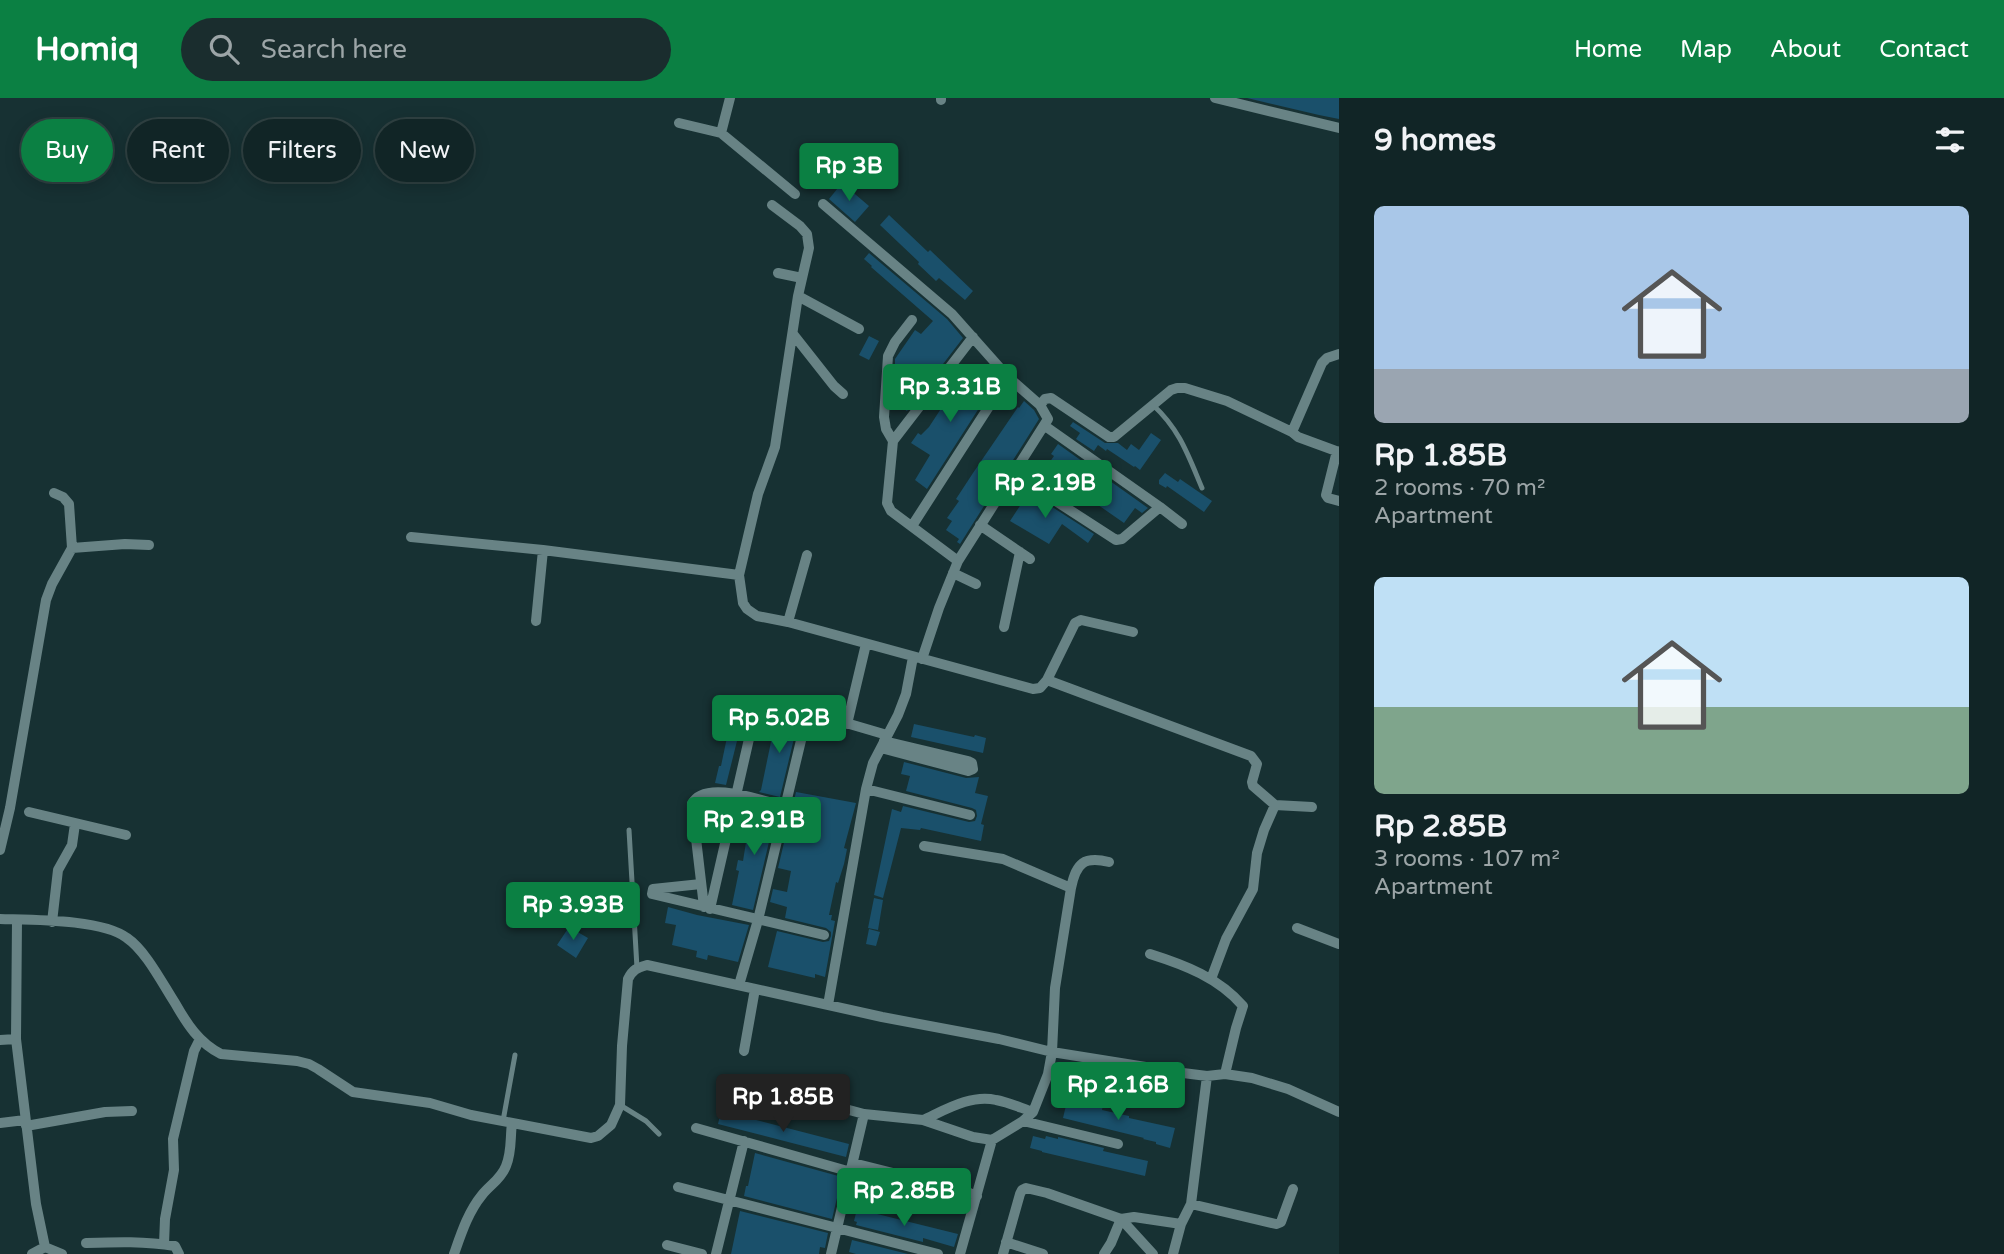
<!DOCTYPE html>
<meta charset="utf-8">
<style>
:root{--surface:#112526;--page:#1a2d2e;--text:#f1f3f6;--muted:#9ca5a7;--line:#304243;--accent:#0b8043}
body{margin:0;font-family:"Varela Round",sans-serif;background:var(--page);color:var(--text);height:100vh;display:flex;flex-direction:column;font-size:26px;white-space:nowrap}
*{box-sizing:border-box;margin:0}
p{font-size:23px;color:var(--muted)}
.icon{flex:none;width:38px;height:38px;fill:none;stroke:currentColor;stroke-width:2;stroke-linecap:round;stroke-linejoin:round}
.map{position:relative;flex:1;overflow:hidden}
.sheet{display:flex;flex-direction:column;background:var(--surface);width:665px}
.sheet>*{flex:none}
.guide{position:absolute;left:21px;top:21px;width:665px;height:63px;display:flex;gap:14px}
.price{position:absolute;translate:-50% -60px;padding:0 16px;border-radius:7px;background:var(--accent);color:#fff;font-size:23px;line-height:46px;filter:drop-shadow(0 2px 4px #0008)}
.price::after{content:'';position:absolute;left:50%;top:42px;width:21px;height:16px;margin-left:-10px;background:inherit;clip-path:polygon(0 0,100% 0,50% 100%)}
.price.selected{background:#222;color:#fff}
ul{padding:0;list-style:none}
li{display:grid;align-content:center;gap:14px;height:371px;padding:0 35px}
li span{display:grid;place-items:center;height:217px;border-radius:10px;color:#555}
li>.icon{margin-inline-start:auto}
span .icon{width:126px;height:126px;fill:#fffc;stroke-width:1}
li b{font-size:30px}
h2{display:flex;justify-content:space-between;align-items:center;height:84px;padding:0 35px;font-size:30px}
.pill{padding:0 24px;border-radius:32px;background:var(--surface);box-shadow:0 4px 18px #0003,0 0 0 2px var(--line);font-size:24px;line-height:63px}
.pill.selected{background:var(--accent);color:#fff}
header{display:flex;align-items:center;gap:42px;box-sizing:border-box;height:98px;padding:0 35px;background:var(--accent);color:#fff}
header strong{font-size:33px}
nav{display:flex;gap:38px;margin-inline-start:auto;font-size:24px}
.search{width:490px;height:63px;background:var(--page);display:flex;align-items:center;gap:18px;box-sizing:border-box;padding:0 24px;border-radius:38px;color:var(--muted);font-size:26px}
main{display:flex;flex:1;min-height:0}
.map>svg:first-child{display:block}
.building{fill:#1a506b}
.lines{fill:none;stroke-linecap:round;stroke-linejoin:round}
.service{stroke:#688385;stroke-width:5}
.minor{stroke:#688385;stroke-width:10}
</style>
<header>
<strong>Homiq</strong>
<div class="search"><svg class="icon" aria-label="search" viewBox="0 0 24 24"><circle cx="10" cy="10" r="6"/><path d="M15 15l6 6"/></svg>Search here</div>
<nav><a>Home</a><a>Map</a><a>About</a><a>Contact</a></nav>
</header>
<main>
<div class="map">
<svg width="1339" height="1156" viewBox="0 0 1339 1156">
<rect width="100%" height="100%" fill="#173133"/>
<path class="building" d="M1247 0H1339V21L1319 17Z
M842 85 869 108 855 124 829 101Z
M889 117 928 154 930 152 973 193 965 202 939 180 936 183 918 166 919 164 880 127Z
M869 155 947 221 963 240 907 313 892 303 899 294 902 297 915 280 895 266V261L915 232 921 236 933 223 871 169 872 168 864 161Z
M869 238 879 243 869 262 859 257Z
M959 269 992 290 927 391 915 382 930 357 911 345 918 335 921 337 929 329 944 306 960 280 954 276Z
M1024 303 1034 312 1039 321 960 446 957 444 959 441 946 432 952 423 947 420 959 403 956 401 973 375 1018 309 1019 310Z
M1073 324 1105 345H1118L1127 352 1131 346 1139 352 1151 335 1161 342 1140 372 1135 368 1134 369 1107 351 1106 353 1098 347 1094 353 1076 341 1080 335 1070 328Z
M1058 346 1148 410 1142 415 1135 410 1124 425 1078 393 1075 398 1042 375 1054 358 1051 356Z
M1165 375 1178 384 1180 381 1212 403 1204 414 1167 388 1166 390 1159 386V382Z
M1029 394 1094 436 1088 445 1062 426 1049 446 1010 423Z
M735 601 747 603 726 687 715 685 719 668H721Z
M777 615 789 618 788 621 802 625 796 632 780 699 759 694 761 692Z
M914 626 974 639 975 637 986 640 983 655 911 639Z
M904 664 966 680 979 679 975 695 988 698 981 726 984 727 981 743 921 730 920 732 901 730 883 800 874 797 892 711 901 714 903 708 969 724 975 723 977 718 976 712 972 710 906 693 910 678 901 676Z
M796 694 856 705 844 750 847 751 844 766 838 785 836 784 829 817H832L831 822 835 823 825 879 815 876V880L768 869 777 833 823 844 829 843 831 838V834L826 830 785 820 787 809 770 804 773 791 787 794 791 773 778 770Z
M752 707 776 714 753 812 732 807 739 773 736 772 738 762 743 763Z
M874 800 883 802 878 832 868 830Z
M668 809 697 817 749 827 738 864 708 857 707 862 696 859 697 853 672 847 676 827 665 825Z
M569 829 588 840 576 860 557 847Z
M869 831 880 834 876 848 866 846Z
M1079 1001 1103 1007 1102 1012 1129 1018V1020L1175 1030 1170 1050 1156 1046V1044L1143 1041 1144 1040 1063 1020 1067 1003 1078 1005Z
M721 1013 849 1046 846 1059 718 1026Z
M1033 1038 1045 1041 1046 1038 1058 1041V1039L1104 1050 1103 1053 1148 1063 1145 1078 1042 1054V1053L1030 1050Z
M755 1055 842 1079 832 1121 744 1098 746 1088H748Z
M867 1076 956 1099 953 1111 864 1089Z
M857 1111 958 1136 954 1149 923 1140V1144L856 1127 857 1124 854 1123Z
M740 1113 828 1135 825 1150 820 1149 819 1156H731Z
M852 1142 908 1156H856L849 1154Z"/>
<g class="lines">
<path class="service" d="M1153 307C1180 332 1188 357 1202 390
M629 732 637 870
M620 1007 646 1023 659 1036
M503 1023 515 957"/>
<path class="minor" d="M1215 0 1339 30
M941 2V0
M679 25 721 35 795 96
M721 35 730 0
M823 106 952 216 1008 279 1040 307 1048 321 958 463 939 510 922 561
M772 107 800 128 807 136 809 150 798 198 775 349 758 396 739 477 743 505 747 511 757 518 788 524 1033 591 1040 590 1047 582 1075 525 1081 522 1133 534
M778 175 802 180
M798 198 859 231
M793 236 834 288 843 296
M1040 307 1045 301 1051 300 1109 339H1114L1171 292 1177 290H1185L1227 303 1292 334 1298 339 1339 354
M1045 328 1160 409 1182 426
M1292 334 1322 265 1327 260 1339 256
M893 343 886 331 884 319 888 258 895 244 912 222
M1337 353 1326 397 1328 400 1339 403
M1014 376 1116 442 1122 441 1160 409
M54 395 63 399 69 406 72 450
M980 427 1030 461
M912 428 1008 279
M411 439 543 452 739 477
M958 463 891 413 887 405 893 343 973 239
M953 475 976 486
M536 523 543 452
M788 524 807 457
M1004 529 1020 454
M1047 582 1251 658 1257 666 1252 684 1253 688 1275 707 1312 709
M795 610 887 637
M847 626 866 546
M881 650 968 673 973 671 972 665 968 663 884 643
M866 691 970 717
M29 714 126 737
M924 748 1003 761 1071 790 1055 890 1052 954 1048 976 1033 1014 1023 1023 992 1042 960 1156
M0 752 10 710 46 502 52 486 72 450 125 446 149 447
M701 786 653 791 652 796 824 837
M1071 790C1076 765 1084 758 1109 764
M704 809 692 706C704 681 762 703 784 708
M710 811 757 606
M0 821C32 822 102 821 127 840 146 853 162 885 175 905 187 926 199 945 221 956L297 963 309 966 318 971 353 994 430 1005 471 1017 591 1040 598 1038 611 1027 620 1007 622 948 628 881C633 871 637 870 647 867L882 919 999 941 1052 954 1183 975 1207 978 1225 976 1252 980 1288 991 1339 1014
M17 822 16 941 36 1106 45 1149 62 1156
M52 824 58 772 72 747 75 726
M1297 830 1339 846
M1150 856C1185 867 1219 880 1243 908L1236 930 1225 976
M1211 881 1226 841 1253 791 1257 755 1264 732 1275 707
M739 887 758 822 803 634
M828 907 866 691 873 665 898 617 906 596 913 559
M0 942 16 941
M744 953 755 891
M797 998 864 1016 923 1022 973 1039 992 1042
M923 1022C945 1012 971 996 996 1002 1008 1004 1021 1010 1033 1014
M1023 1023 1118 1046
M0 1025 25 1022
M26 1028 105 1014 132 1013
M696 1030 851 1074
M853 1065 965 1093 977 1098
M678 1089 938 1156
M1191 1106 1276 1126 1281 1124 1293 1091
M1006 1144 1043 1156
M86 1145C116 1144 145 1143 175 1148L179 1156
M164 1146 165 1121 174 1072 173 1041 194 953 200 941
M667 1147 702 1156
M32 1156 45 1149
M454 1156C461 1136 468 1114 482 1097 490 1087 501 1081 506 1068 512 1054 510 1040 512 1025
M716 1156 744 1043
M831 1156 864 1016
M1003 1156 1020 1096 1022 1092 1026 1090 1047 1095 1121 1121 1153 1156
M1104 1156 1111 1145 1121 1121 1134 1119 1181 1126 1191 1106 1207 978
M1173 1156 1181 1126"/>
</g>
</svg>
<b class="price" style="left:849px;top:105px">Rp 3B</b>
<b class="price" style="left:950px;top:326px">Rp 3.31B</b>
<b class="price" style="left:1045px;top:422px">Rp 2.19B</b>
<b class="price" style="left:779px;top:657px">Rp 5.02B</b>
<b class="price" style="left:754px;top:759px">Rp 2.91B</b>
<b class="price" style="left:573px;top:844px">Rp 3.93B</b>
<b class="price" style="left:1118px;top:1024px">Rp 2.16B</b>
<b class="price selected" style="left:783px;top:1036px">Rp 1.85B</b>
<b class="price" style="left:904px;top:1130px">Rp 2.85B</b>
<div class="guide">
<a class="pill selected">Buy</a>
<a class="pill">Rent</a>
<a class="pill">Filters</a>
<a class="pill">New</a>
</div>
</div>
<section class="sheet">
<h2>9 homes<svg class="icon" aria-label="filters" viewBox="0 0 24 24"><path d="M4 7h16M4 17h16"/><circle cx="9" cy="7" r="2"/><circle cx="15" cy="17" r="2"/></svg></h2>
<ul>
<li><span style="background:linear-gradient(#a9c7e8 75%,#9aa5b1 0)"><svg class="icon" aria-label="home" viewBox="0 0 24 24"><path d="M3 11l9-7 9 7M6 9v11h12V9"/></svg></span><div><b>Rp 1.85B</b><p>2 rooms · 70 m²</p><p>Apartment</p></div></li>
<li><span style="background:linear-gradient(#bfe0f5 60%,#7fa58c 0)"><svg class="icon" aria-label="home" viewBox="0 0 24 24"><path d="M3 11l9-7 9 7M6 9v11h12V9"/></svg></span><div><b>Rp 2.85B</b><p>3 rooms · 107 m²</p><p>Apartment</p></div></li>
</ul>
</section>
</main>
